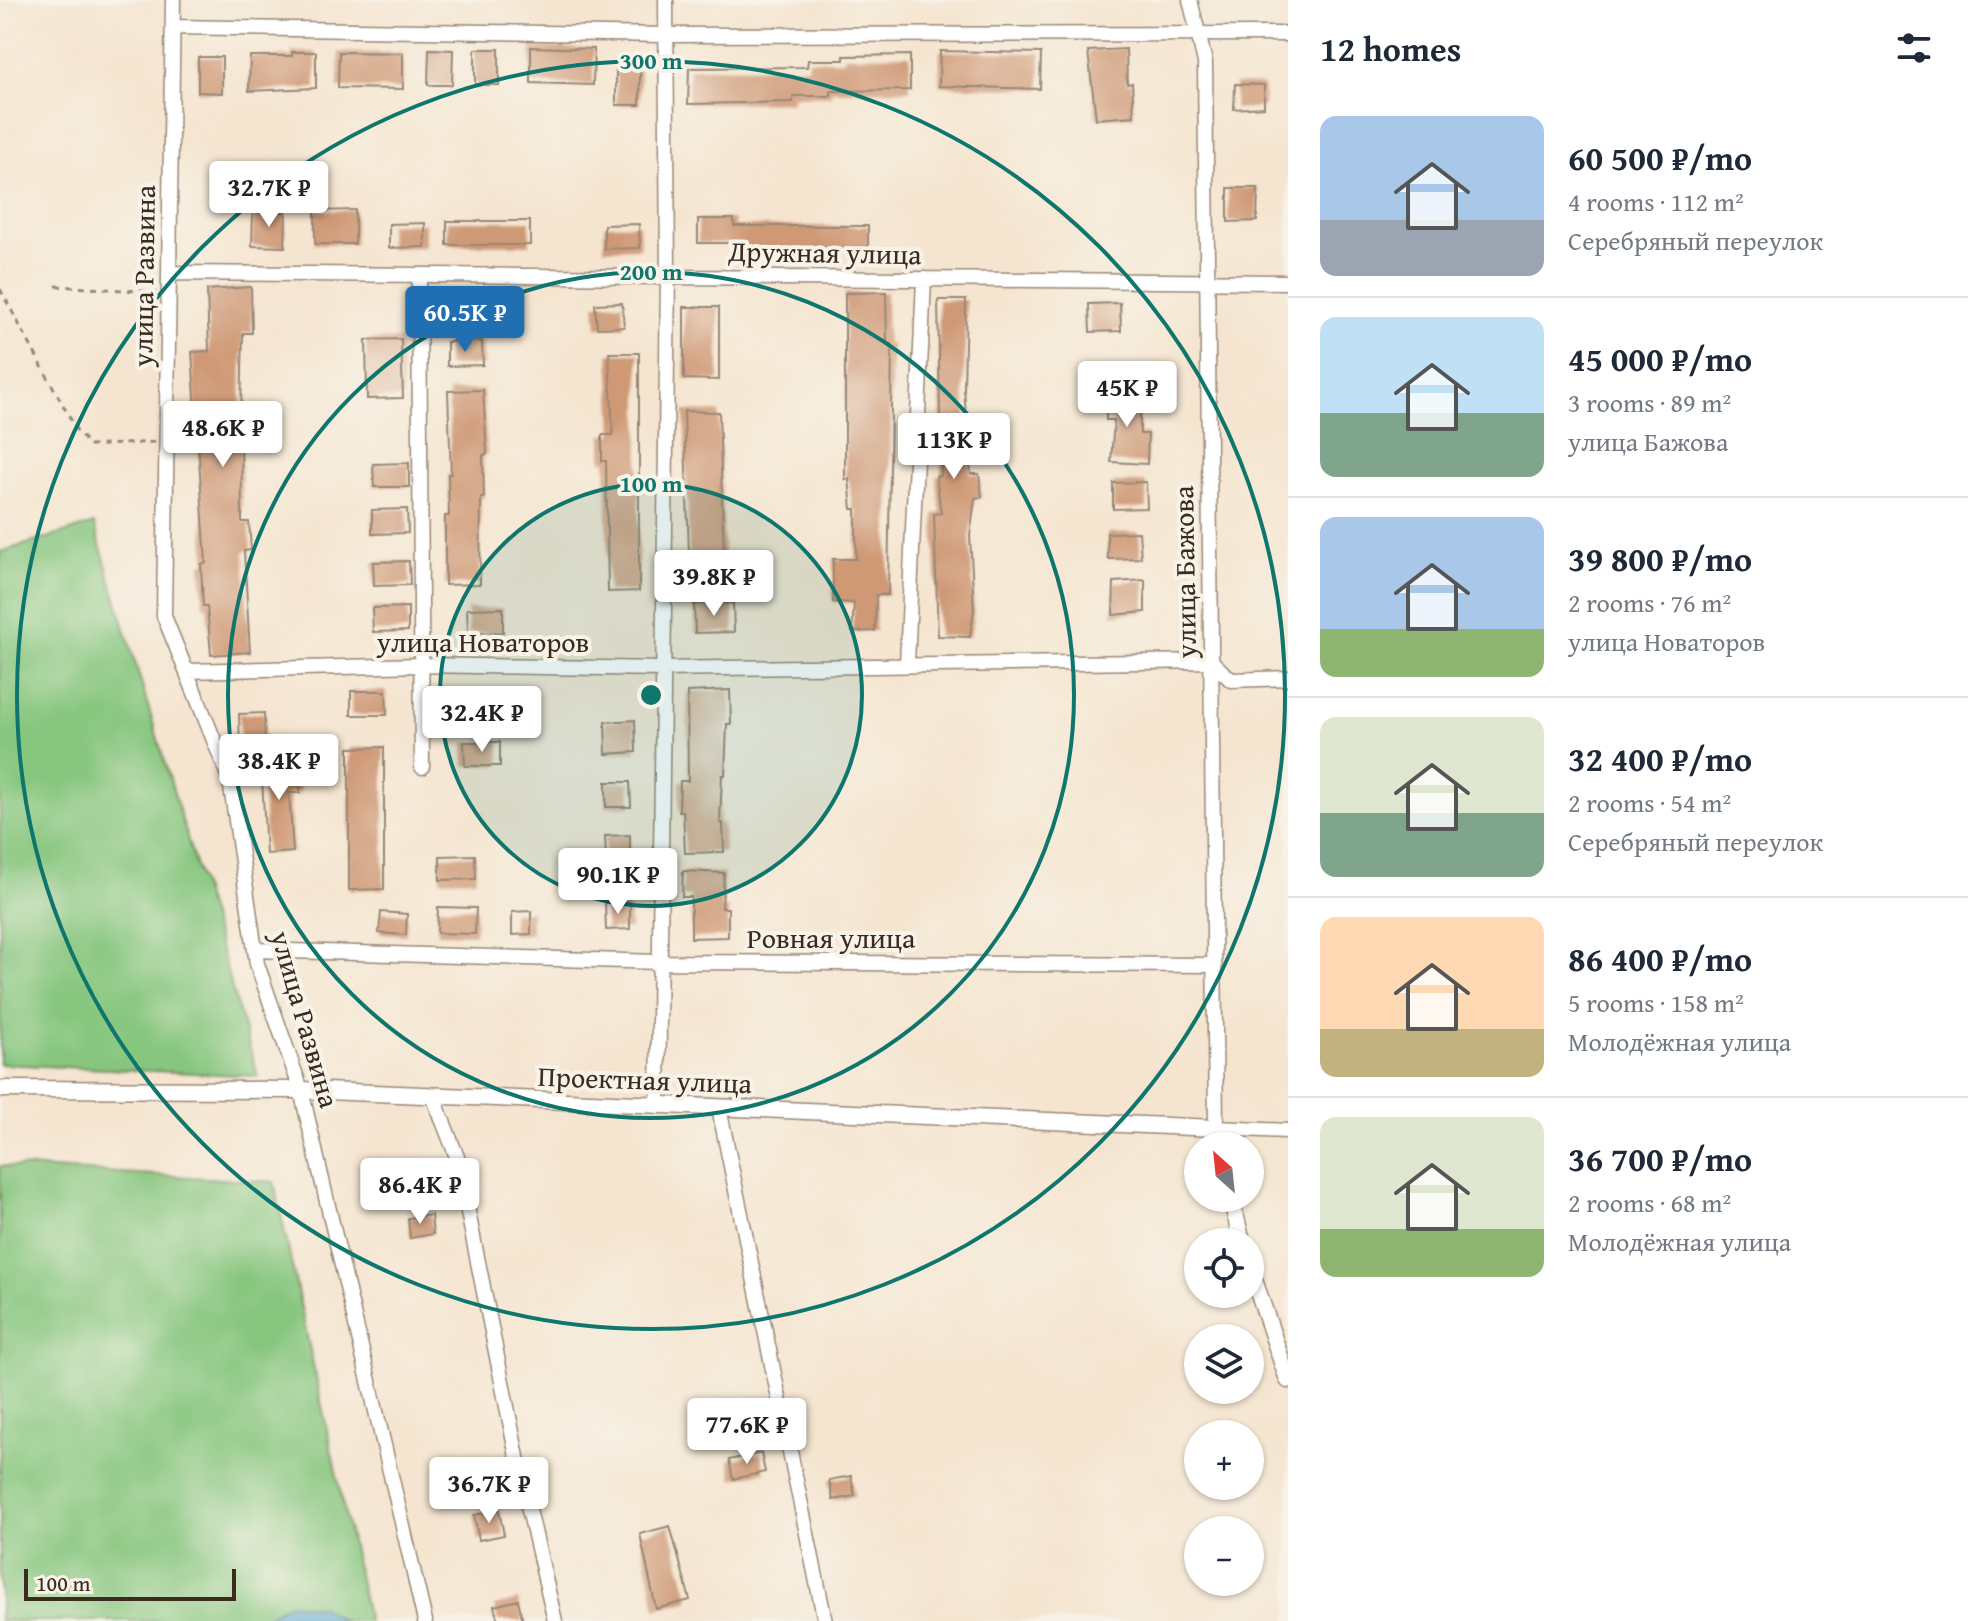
<!DOCTYPE html>
<meta charset="utf-8">
<style>
:root{--surface:#fff;--page:#f6f6f7;--text:#1f2937;--muted:#747a83;--line:#e0e1e3;--accent:#1f6fb2}
body{margin:0;font-family:"Gentium Book Plus",serif;background:var(--page);color:var(--text);height:100vh;display:flex;flex-direction:column;font-size:30px;white-space:nowrap}
*{box-sizing:border-box;margin:0}
p{font-size:26px;color:var(--muted)}
.icon{flex:none;width:44px;height:44px;fill:none;stroke:currentColor;stroke-width:2;stroke-linecap:round;stroke-linejoin:round}
.map{position:relative;flex:1;overflow:hidden}
.panel{display:flex;flex-direction:column;background:var(--surface);width:680px}
.panel>*{flex:none}
.needle{width:52px;rotate:333deg}
.buttons{position:absolute;left:1184px;top:1132px;display:grid;gap:16px}
.buttons a{display:grid;place-items:center;width:80px;height:80px;border-radius:50%;background:var(--surface);box-shadow:0 2px 6px #0004;font-size:40px}
.scale{position:absolute;left:24px;bottom:20px;width:212px;box-sizing:border-box;padding-left:8px;border:4px solid #3b2a1e;border-top:0;font-size:22px;line-height:28px;white-space:nowrap;color:#3b2a1e;-webkit-text-stroke:6px #f7f3e8;paint-order:stroke}
.price{position:absolute;translate:-50% -68px;padding:0 18px;border-radius:8px;background:#fff;color:#222;font-size:26px;line-height:52px;filter:drop-shadow(0 2px 4px #0008)}
.price::after{content:'';position:absolute;left:50%;top:48px;width:24px;height:18px;margin-left:-12px;background:inherit;clip-path:polygon(0 0,100% 0,50% 100%)}
.price.active{background:var(--accent);color:#fff}
ul{padding:0;list-style:none}
li{display:flex;align-items:center;gap:24px;height:200px;padding:0 32px}
li+li{border-top:2px solid var(--line)}
li span{display:grid;place-items:center;flex:none;width:224px;height:160px;border-radius:16px;color:#555}
li>.icon{margin-inline-start:auto}
span .icon{width:96px;height:96px;fill:#fffc;stroke-width:1}
li b{font-size:34px}
h2{display:flex;justify-content:space-between;align-items:center;height:96px;padding:0 32px;font-size:34px}
main{display:flex;flex:1;min-height:0}
.map>svg:first-child{display:block}
.green{fill:#86c67e;stroke:#60784e;stroke-width:2}
.water{fill:#57a7d1;stroke:#496878;stroke-width:2}
.building{fill:#cf9976}
.lines{fill:none;stroke-linecap:round;stroke-linejoin:round}
.minor-casing{stroke:#988877;stroke-width:17}
.tertiary-casing{stroke:#988877;stroke-width:19}
.path{stroke:#988877;stroke-width:3;stroke-dasharray:6 6;stroke-linecap:butt}
.minor{stroke:#fff;stroke-width:14}
.tertiary{stroke:#fff;stroke-width:16}
.ring{fill:none;stroke:#0f766e;stroke-width:4}
.labels{text-anchor:middle;dominant-baseline:central;stroke-width:8;stroke-linejoin:round;paint-order:stroke}
.street-label{font-size:28px;fill:#3b2a1e;stroke:#f7f3e8}
.centre{fill:#0f766e;stroke:#f7f3e8;stroke-width:4}
.ring-label{font-size:24px;text-anchor:middle;font-weight:bold;fill:#0f766e;stroke:#f7f3e8;stroke-width:8;stroke-linejoin:round;paint-order:stroke}
</style>
<main>
<div class="map">
<svg width="1288" height="1621" viewBox="0 0 1288 1621">
<rect width="100%" height="100%" fill="#f7f3e8"/>
<filter id="ink" filterUnits="userSpaceOnUse"><feTurbulence type="fractalNoise" baseFrequency=".0125" numOctaves="2"/><feDisplacementMap in="SourceGraphic" scale="16" xChannelSelector="R" yChannelSelector="G"/><feConvolveMatrix kernelMatrix="1 2 1 2 8 2 1 2 1" color-interpolation-filters="sRGB"/></filter>
<filter id="wash" filterUnits="userSpaceOnUse"><feTurbulence type="fractalNoise" baseFrequency=".006" numOctaves="4" result="noise"/><feDisplacementMap in="SourceGraphic" scale="32" xChannelSelector="R" yChannelSelector="G"/><feGaussianBlur stdDeviation="1.8" result="paint"/><feColorMatrix in="noise" values="0 0 0 0 0 0 0 0 0 0 0 0 0 0 0 0 0 1.4 0 .05"/><feComposite in="paint" operator="in"/></filter>
<g filter="url(#wash)">
<rect width="100%" height="100%" fill="#f5e5d0"/>
<path class="green" d="M94 524 258 1076 0 1064V552Z
M0 1166 274 1182 368 1621H0Z"/>
<path class="water" d="M290 1603 321 1607 343 1621H257Z"/>
<g id="blocks">
<path class="building" d="M531 47 594 49 593 85 531 83Z
M429 49 453 50 452 85H428Z
M475 49H499V85H475Z
M1126 49 1127 84 1132 83 1134 116 1096 119 1088 51Z
M940 51 1041 53 1040 89 939 86Z
M292 52H316V88L249 91 250 56H292Z
M339 52 403 53V89L338 88Z
M910 55V90L831 91V96H793V102L688 104 689 68 807 67 808 60H844V56Z
M198 57H222V93L198 92Z
M616 69 640 70V105H616Z
M1235 84 1264 85V107L1234 109Z
M1228 188H1258L1257 221 1228 222Z
M355 210V244H315V211Z
M253 211 286 212 285 247 252 246Z
M698 219H734V226H868V250H745V243H698Z
M447 221H530V245H447Z
M425 223V247L389 248V224Z
M639 224 640 248 604 249V225Z
M251 287 252 333H243L241 411 242 522H249L251 550 244 551 250 652 211 655 207 606H203L201 564 206 563 192 352 209 351 207 290Z
M886 292 887 344H892L888 595H876L875 631 852 632 854 603 833 602V559H856V509H852L849 479H845V293Z
M938 300H966L964 390 971 474H979L982 497 975 498 970 536 974 610 970 637 938 636 934 514 941 513 936 476H941Z
M622 303 624 327 597 328 595 304Z
M1120 303 1121 331 1090 332 1089 304Z
M684 307H719V380L684 379Z
M401 339 403 398 367 399 366 340Z
M482 341 483 365 447 366V342Z
M609 353H639V591L608 592 606 461H602V435H613Z
M483 390 487 454 483 455 484 498H481L480 584 445 585V516H449L448 474H451L448 391Z
M1106 394H1140V434H1148L1147 464 1111 462 1114 420H1106Z
M684 411 719 412 725 582H690Z
M409 463V487H374L373 464Z
M1146 482 1147 508 1113 509V483Z
M407 509 408 533 372 534V510Z
M1139 532 1141 558 1108 559 1107 533Z
M409 561 410 585 374 586 373 562Z
M1145 580V612L1113 615 1114 582Z
M733 603 734 632 695 633 694 604Z
M408 607V631L373 632 372 608Z
M503 608V632L468 633 467 609Z
M730 690 731 724H727L725 775H722L720 823H723L724 852 685 853 683 811H679L680 781H688L687 692Z
M351 691H386L387 715H351Z
M264 713 265 747H240L239 714Z
M635 720 636 752 606 754 605 722Z
M464 742H500V766H465Z
M384 747V889L349 890V748Z
M298 757 300 793H289L293 852 266 854 261 758Z
M606 782H630L631 807H606Z
M630 835V860H606L605 836Z
M475 855 476 879 440 880V856Z
M683 871 724 873 722 908H728V937L691 938V897H682Z
M630 902V929L606 930 605 903Z
M438 907 476 908 475 934 437 933Z
M531 911V934L512 935V912Z
M381 912 407 914 406 935 379 933Z
M431 1215 433 1234 410 1238 408 1218Z
M761 1453 765 1472 733 1479 729 1460Z
M851 1476 855 1496 833 1500 829 1480Z
M499 1510 504 1535 479 1540 474 1515Z
M670 1526 690 1600 656 1609 640 1534Z
M518 1600 523 1621H498L494 1606Z"/>
</g>
</g>
<g filter="url(#ink)">
<use href="#blocks" fill-opacity="0" stroke="#988877" stroke-width="2"/>
<g class="lines">
<defs>
<path id="minor" d="M173 0 164 616 230 780 257 964 301 1090 425 1621
M1190 0 1205 62 1216 1128 1288 1131
M173 27 666 35 1288 34
M169 273 1288 282
M419 275 422 767
M907 664 924 279
M187 671 421 665 661 669 1211 661 1231 680 1288 678
M255 950 659 962 1214 965
M433 1096 457 1157 518 1462 555 1621
M658 1106 668 275 666 0
M719 1108 825 1621"/>
<path id="tertiary" d="M0 1089 301 1090 1216 1128 1219 1146
M1231 1198 1242 1242
M1250 1268 1288 1380"/>
</defs>
<use href="#minor" class="minor-casing"/>
<use href="#tertiary" class="tertiary-casing"/>
<path class="path" d="M56 286 156 292
M0 289 77 431 90 446 155 442"/>
<use href="#minor" class="minor"/>
<use href="#tertiary" class="tertiary"/>
</g>
</g>
<circle cx="651" cy="695" r="211" fill="#0f766e" fill-opacity=".12"/>
<g class="ring">
<circle cx="651" cy="695" r="211"/>
<circle cx="651" cy="695" r="423"/>
<circle cx="651" cy="695" r="634"/>
</g>
<g class="labels">
<g class="street-label">
<text transform="translate(825 252) rotate(1)">Дружная улица</text>
<text transform="translate(143 276) rotate(-89)">улица Развина</text>
<text transform="translate(1184 572) rotate(-91)">улица Бажова</text>
<text x="483" y="641">улица Новаторов</text>
<text x="831" y="937">Ровная улица</text>
<text transform="translate(306 1019) rotate(74)">улица Развина</text>
<text transform="translate(645 1079) rotate(2)">Проектная улица</text>
</g>
</g>
<circle cx="651" cy="695" r="12" class="centre"/>
<g class="ring-label">
<text x="651" y="69">300 m</text>
<text x="651" y="280">200 m</text>
<text x="651" y="492">100 m</text>
</g>
</svg>
<div class="buttons">
<a><svg class="needle" viewBox="-14 -14 28 28"><path d="M0-13l5 13h-10z" fill="#e53935"/><path d="M0 13l5-13h-10z" fill="#747a83"/></svg></a>
<a><svg class="icon" aria-label="locate" viewBox="0 0 24 24"><circle cx="12" cy="12" r="6"/><path d="M12 2v4M12 18v4M2 12h4M18 12h4"/></svg></a>
<a><svg class="icon" aria-label="layers" viewBox="0 0 24 24"><path d="M12 4l9 5-9 5-9-5zM3 14l9 5 9-5"/></svg></a>
<a>+</a>
<a>−</a>
</div>
<div class="scale">100 m</div>
<b class="price" style="left:269px;top:229px">32.7K ₽</b>
<b class="price active" style="left:465px;top:354px">60.5K ₽</b>
<b class="price" style="left:1127px;top:429px">45K ₽</b>
<b class="price" style="left:223px;top:469px">48.6K ₽</b>
<b class="price" style="left:954px;top:481px">113K ₽</b>
<b class="price" style="left:714px;top:618px">39.8K ₽</b>
<b class="price" style="left:482px;top:754px">32.4K ₽</b>
<b class="price" style="left:279px;top:802px">38.4K ₽</b>
<b class="price" style="left:618px;top:916px">90.1K ₽</b>
<b class="price" style="left:420px;top:1226px">86.4K ₽</b>
<b class="price" style="left:747px;top:1466px">77.6K ₽</b>
<b class="price" style="left:489px;top:1525px">36.7K ₽</b>
</div>
<section class="panel">
<h2>12 homes<svg class="icon" aria-label="filters" viewBox="0 0 24 24"><path d="M4 7h16M4 17h16"/><circle cx="9" cy="7" r="2"/><circle cx="15" cy="17" r="2"/></svg></h2>
<ul>
<li><span style="background:linear-gradient(#a9c7e8 65%,#9aa5b1 0)"><svg class="icon" aria-label="home" viewBox="0 0 24 24"><path d="M3 11l9-7 9 7M6 9v11h12V9"/></svg></span><div><b>60 500 ₽/mo</b><p>4 rooms · 112 m²</p><p>Серебряный переулок</p></div></li>
<li><span style="background:linear-gradient(#bfe0f5 60%,#7fa58c 0)"><svg class="icon" aria-label="home" viewBox="0 0 24 24"><path d="M3 11l9-7 9 7M6 9v11h12V9"/></svg></span><div><b>45 000 ₽/mo</b><p>3 rooms · 89 m²</p><p>улица Бажова</p></div></li>
<li><span style="background:linear-gradient(#a9c7e8 70%,#8fb573 0)"><svg class="icon" aria-label="home" viewBox="0 0 24 24"><path d="M3 11l9-7 9 7M6 9v11h12V9"/></svg></span><div><b>39 800 ₽/mo</b><p>2 rooms · 76 m²</p><p>улица Новаторов</p></div></li>
<li><span style="background:linear-gradient(#dfe7d0 60%,#7fa58c 0)"><svg class="icon" aria-label="home" viewBox="0 0 24 24"><path d="M3 11l9-7 9 7M6 9v11h12V9"/></svg></span><div><b>32 400 ₽/mo</b><p>2 rooms · 54 m²</p><p>Серебряный переулок</p></div></li>
<li><span style="background:linear-gradient(#ffd9b3 70%,#c2b280 0)"><svg class="icon" aria-label="home" viewBox="0 0 24 24"><path d="M3 11l9-7 9 7M6 9v11h12V9"/></svg></span><div><b>86 400 ₽/mo</b><p>5 rooms · 158 m²</p><p>Молодёжная улица</p></div></li>
<li><span style="background:linear-gradient(#dfe7d0 70%,#8fb573 0)"><svg class="icon" aria-label="home" viewBox="0 0 24 24"><path d="M3 11l9-7 9 7M6 9v11h12V9"/></svg></span><div><b>36 700 ₽/mo</b><p>2 rooms · 68 m²</p><p>Молодёжная улица</p></div></li>
</ul>
</section>
</main>
